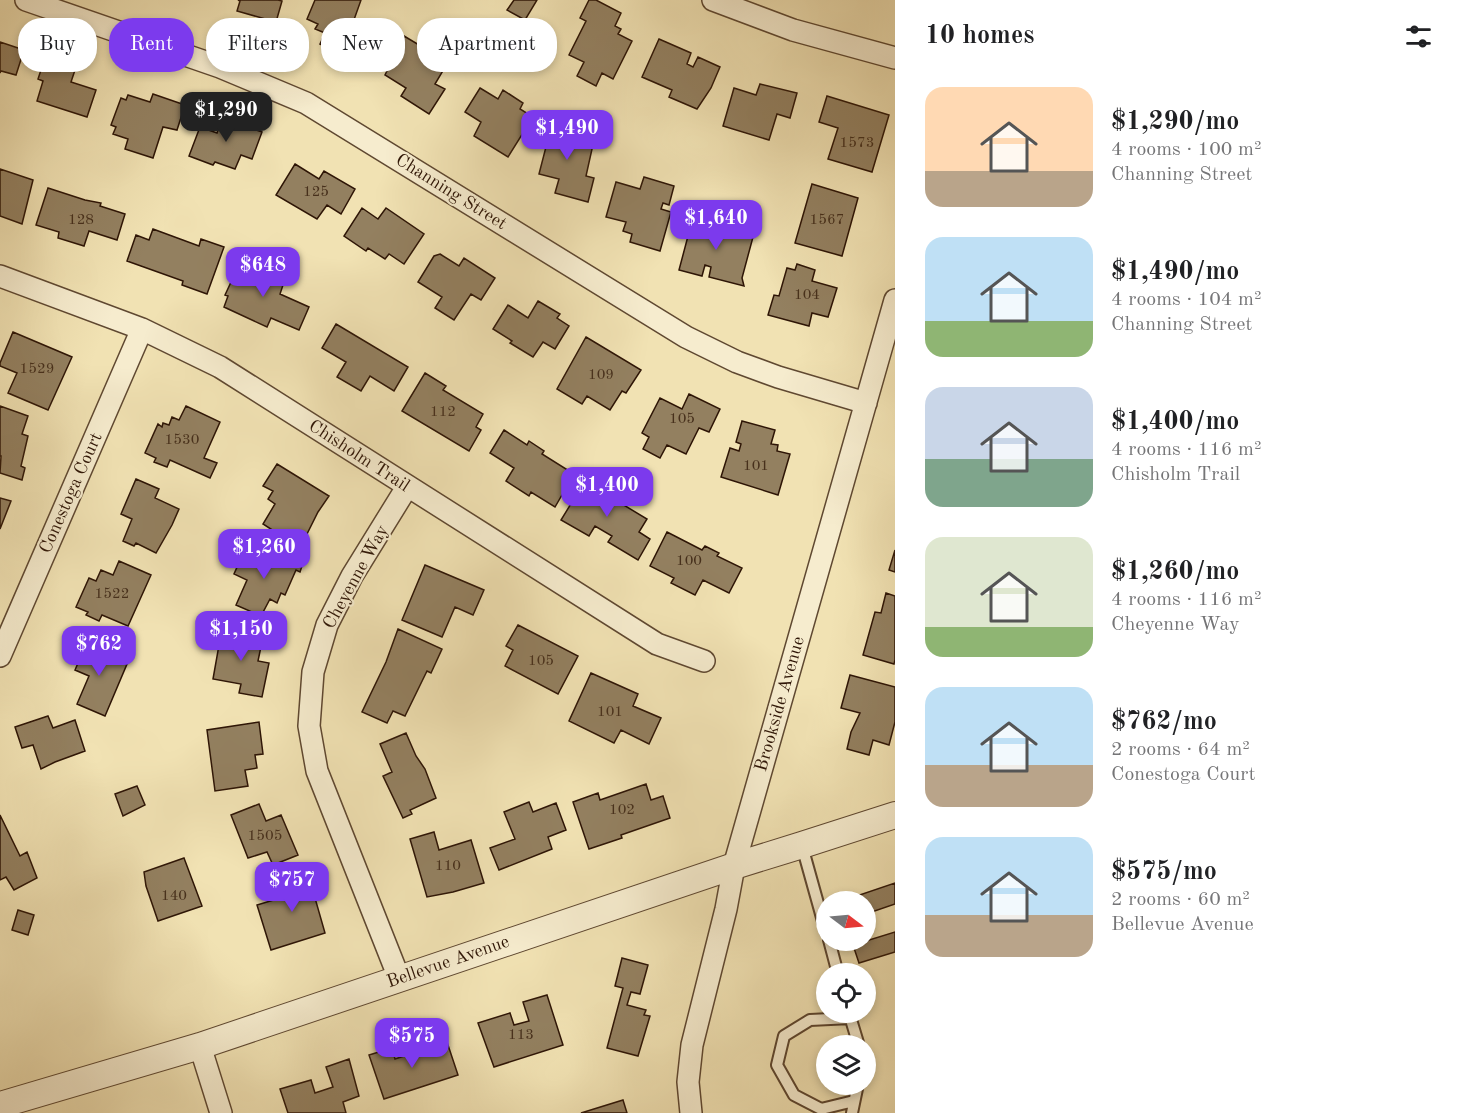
<!DOCTYPE html>
<meta charset="utf-8">
<style>
:root{--surface:#fff;--page:#f6f6f6;--text:#202124;--muted:#757577;--accent:#7c3aed}
body{margin:0;font-family:"Old Standard TT",serif;background:var(--page);color:var(--text);height:100vh;display:flex;flex-direction:column;font-size:22px;white-space:nowrap}
*{box-sizing:border-box;margin:0}
p{font-size:20px;color:var(--muted)}
.icon{flex:none;width:33px;height:33px;fill:none;stroke:currentColor;stroke-width:2;stroke-linecap:round;stroke-linejoin:round}
.map{position:relative;flex:1;overflow:hidden}
.drawer{display:flex;flex-direction:column;background:var(--surface);width:570px}
.drawer>*{flex:none}
.top-card{position:absolute;left:18px;top:18px;width:570px;height:54px;display:flex;gap:12px}
.needle{width:39px;rotate:106deg}
.controls{position:absolute;left:816px;top:891px;display:grid;gap:12px}
.controls a{display:grid;place-items:center;width:60px;height:60px;border-radius:50%;background:var(--surface);box-shadow:0 3px 9px #0003;font-size:30px}
.price{position:absolute;translate:-50% -51px;padding:0 14px;border-radius:12px;background:var(--accent);color:#fff;font-size:20px;line-height:39px;filter:drop-shadow(0 2px 3px #0008)}
.price::after{content:'';position:absolute;left:50%;top:36px;width:18px;height:14px;margin-left:-9px;background:inherit;clip-path:polygon(0 0,100% 0,50% 100%)}
.price.active{background:#222;color:#fff}
ul{padding:0;list-style:none}
li{display:flex;align-items:center;gap:18px;height:150px;padding:0 30px}
li span{display:grid;place-items:center;flex:none;width:168px;height:120px;border-radius:18px;color:#555}
li>.icon{margin-inline-start:auto}
span .icon{width:72px;height:72px;fill:#fffc;stroke-width:1}
li b{font-size:26px}
h2{display:flex;justify-content:space-between;align-items:center;height:72px;padding:0 30px;font-size:26px}
.pill{padding:0 21px;border-radius:24px;background:var(--surface);box-shadow:0 3px 9px #0003;font-size:21px;line-height:54px}
.pill.active{background:var(--accent);color:#fff}
main{display:flex;flex:1;min-height:0}
.map>svg:first-child{display:block}
.building{fill:#938060;stroke:#2e1506;stroke-width:1.5}
.lines{fill:none;stroke-linecap:round;stroke-linejoin:round}
.service-casing{stroke:#5f4831;stroke-width:14}
.minor-casing{stroke:#5f4831;stroke-width:24}
.tertiary-casing{stroke:#5f4831;stroke-width:28}
.service{stroke:#f6ecce;stroke-width:10}
.minor{stroke:#f6ecce;stroke-width:21}
.tertiary{stroke:#f6ecce;stroke-width:26}
.labels{text-anchor:middle;dominant-baseline:central;stroke-width:4.5;stroke-linejoin:round;paint-order:stroke}
.number-label{font-size:15px;fill:#47301c}
.street-label{font-size:18px;fill:#2e1506;stroke:#f6ecce}
</style>
<main>
<div class="map">
<svg width="895" height="1113" viewBox="0 0 895 1113">
<rect width="100%" height="100%" fill="#f1e2b3"/>
<filter id="stains"><feTurbulence type="fractalNoise" baseFrequency=".00333" numOctaves="4"/><feColorMatrix values="0 0 0 0 .2 0 0 0 0 .09 0 0 0 0 .02 0 0 0 .5 -.17"/></filter>
<radialGradient id="worn" r=".72"><stop offset=".6" stop-color="#630" stop-opacity="0"/><stop offset="1" stop-color="#630" stop-opacity=".3"/></radialGradient>
<path class="building" d="M238 0H278L282 1 276 22 237 11 240 1Z
M315 0H361L350 31 362 35 352 58 320 44 325 33 315 29 318 24 307 19Z
M514 0H537L525 20 507 10Z
M589 0H596L621 13 615 26 621 29 618 34 632 41 613 79 602 73 596 86 577 76 584 62 569 55 586 21 580 18Z
M404 36 424 48 428 42 448 54 440 66 444 69 435 84 445 89 429 114 401 96 406 88 385 75Z
M659 39 691 53 687 64 693 67 698 57 720 67 711 88 697 109 669 97 672 90 642 77Z
M0 42 24 50 16 75 1 71 0 73Z
M51 52 78 61 71 82 96 90 87 117 37 101 43 81 38 79 45 58 49 59Z
M760 84 797 93 790 118 777 114 769 140 723 126 734 88 756 95Z
M480 88 498 99 503 90 523 103 520 109 533 117 508 157 474 136 481 122 465 112Z
M153 94 185 105 177 130 163 127 153 158 125 149 128 139 113 134 116 127 111 125 121 98 126 100 128 95 150 102Z
M827 96 889 115 872 172 828 159 838 128 819 122Z
M227 115 252 124 251 128 262 132 252 159 241 155 235 169 215 162 213 165 189 156 200 127 217 133 219 127Z
M541 120 556 124 555 127 565 130 564 133 594 140 586 176 594 178 588 202 555 193 559 179 539 174 547 143 536 140Z
M295 164 319 179 324 171 355 189 341 214 327 205 317 219 276 195Z
M0 169 33 180 22 224 0 216Z
M644 177 674 186 669 205 663 203 661 209 671 212 660 251 630 242 632 234 623 231 626 222 606 217 616 182 640 189Z
M812 184 858 198 842 256 795 243Z
M48 188 85 200 101 203 100 206 125 214 117 240 89 231 84 246 58 238 59 232 36 225Z
M362 208 378 219 386 208 424 234 404 264 389 254 385 259 368 248 366 251 344 236Z
M703 213 726 219 723 230 753 237 742 278 744 286 709 277 711 267 705 265 702 276 679 270 692 221 701 223Z
M153 229 199 246 201 239 224 247 207 294 182 285 183 281 127 261 136 235 149 240Z
M440 254 459 266 464 258 495 278 481 300 471 294 454 320 435 308 442 297 418 282 434 256Z
M247 262 285 279 280 294 309 307 299 330 271 318 267 327 224 307 228 296 225 295 239 265 245 268Z
M797 264 815 270 812 281 837 288 828 317 812 313 809 326 768 315 774 295 779 296 787 268 795 270Z
M538 301 560 314 557 318 569 326 555 349 543 342 533 357 510 343 512 341 493 329 508 305 528 318Z
M336 324 408 367 394 391 370 376 361 391 337 377 346 362 322 348Z
M13 332 72 357 48 410 8 393 17 373 0 366V363Z
M586 337 641 370 626 393 622 391 610 410 587 396 582 404 557 389Z
M425 373 446 386 443 390 483 414 476 427 481 430 469 451 402 411Z
M689 394 720 409 709 432 699 428 686 454 667 445 660 458 643 449 649 437 642 433 660 398 682 409Z
M0 406 28 416 22 434 28 436 21 466 25 468 22 480 0 473 1 456H0Z
M186 406 220 422 204 458 217 463 210 478 170 460 167 467 154 462 156 458 145 453 158 424 162 427 163 423 169 425 172 417 179 420Z
M742 421 775 430 771 444 778 445 777 451 790 454 778 495 721 477 730 448 739 451 741 444 736 442Z
M504 430 527 445 529 441 544 451 542 454 574 474 555 507 531 492 529 496 506 481 514 468 490 453Z
M277 464 329 496 318 512 300 548 263 524 275 504 268 499 273 491 263 486Z
M588 476 610 489 607 495 647 519 639 532 650 539 638 560 608 542 612 536 595 526 589 536 561 520Z
M136 479 159 489 155 498 179 509 172 525 156 553 136 543 134 546 123 541 132 519 121 514Z
M0 498 11 501 0 529Z
M667 532 702 550 705 546 719 553 717 556 742 568 729 593 703 580 695 595 671 583 674 578 650 566Z
M895 550V572L889 570Z
M255 551 276 560 278 555 302 566 300 572 296 570 285 595 281 593 277 603 270 599 261 616 236 605 247 580 234 574 243 554 252 558Z
M119 561 151 575 128 626 102 615 99 621 86 615 88 612 76 607 89 578 96 581 101 570 113 575Z
M425 565 484 590 473 615 455 607 442 637 402 620Z
M886 593 895 596V660L894 664 863 655 875 612 881 613Z
M518 625 578 656 558 694 505 666 513 650 506 646Z
M222 628 250 633 263 637 258 661 269 663 262 697 239 693 241 684 213 679Z
M398 629 442 649 431 673 427 671 405 716 393 711 387 723 362 712 386 662Z
M88 640 113 651 110 656 127 664 105 716 77 704 89 676 75 670Z
M591 673 638 694 633 706 661 718 649 744 621 730 614 743 569 721Z
M850 675 895 687V722L889 745 873 740 869 755 847 749 851 732 860 713 841 708Z
M48 716 53 728 75 720 85 751 55 762 41 769 33 745 22 748 15 727Z
M259 722 263 754 255 755 257 768 245 770 248 786 215 791 207 730Z
M406 733 416 756 425 769 436 798 410 810 412 814 403 818 383 776 392 772 380 744Z
M646 784 651 800 663 796 670 818 621 835 622 838 589 849 573 802 598 793 600 800Z
M137 786 145 805 123 816 115 794Z
M529 802 533 812 556 803 566 830 548 837 552 849 499 870 490 848 515 839 504 812Z
M259 804 266 821 281 815 298 855 273 865 267 852 248 858 231 815Z
M0 815 20 856 27 852 37 878 14 890 6 877 0 880Z
M434 832 439 850 471 840 484 883 453 892 427 897 410 839Z
M184 858 202 906 158 921 146 886 144 872Z
M307 870 325 933 271 950 257 905 287 896 282 878Z
M895 883V904L866 914V902H839Z
M18 910 34 915 28 935 12 930Z
M895 932V952L859 963 853 945Z
M622 958 648 965 640 994 631 992 627 1005 646 1010 644 1015 650 1016 638 1056 607 1048 623 988 615 986Z
M547 995 563 1045 494 1067 478 1023 510 1013 514 1025 529 1021 523 1002Z
M447 1042 458 1075 384 1099 369 1055 392 1048 395 1059Z
M349 1059 359 1096 343 1102 346 1113H288L280 1089 311 1080 315 1093 333 1087 326 1067Z
M623 1100 627 1113H581Z"/>
<g class="lines">
<defs>
<path id="service" d="M802 846 826 932
M829 940 838 974
M849 1013 859 1046
M851 1018 810 1020 784 1036 777 1065 794 1095 821 1109 854 1101
M852 1113 858 1084"/>
<path id="minor" d="M26 0 220 67 306 103 686 337 737 362 778 377 866 403
M713 0 793 30 895 58
M0 276 142 329 220 367 657 644 704 661
M0 656 142 329
M399 978 317 771 309 726 313 672 327 625 352 576 407 487
M200 1046 221 1113
M691 1113 688 1082 692 1045 726 909 734 866 895 300"/>
<path id="tertiary" d="M0 1105 200 1046 734 866 802 845 895 815"/>
</defs>
<use href="#service" class="service-casing"/>
<use href="#minor" class="minor-casing"/>
<use href="#tertiary" class="tertiary-casing"/>
<use href="#service" class="service"/>
<use href="#minor" class="minor"/>
<use href="#tertiary" class="tertiary"/>
</g>
<g class="labels">
<g class="number-label">
<text x="857" y="143">1573</text>
<text x="316" y="192">125</text>
<text x="81" y="220">128</text>
<text x="827" y="220">1567</text>
<text x="807" y="295">104</text>
<text x="37" y="369">1529</text>
<text x="601" y="375">109</text>
<text x="443" y="412">112</text>
<text x="682" y="419">105</text>
<text x="182" y="440">1530</text>
<text x="756" y="466">101</text>
<text x="689" y="561">100</text>
<text x="112" y="594">1522</text>
<text x="541" y="661">105</text>
<text x="610" y="712">101</text>
<text x="622" y="810">102</text>
<text x="265" y="836">1505</text>
<text x="448" y="866">110</text>
<text x="174" y="896">140</text>
<text x="521" y="1035">113</text>
</g>
<g class="street-label">
<text transform="translate(451 192) rotate(32)">Channing Street</text>
<text transform="translate(359 456) rotate(33)">Chisholm Trail</text>
<text transform="translate(71 493) rotate(-66)">Conestoga Court</text>
<text transform="translate(356 577) rotate(-61)">Cheyenne Way</text>
<text transform="translate(780 704) rotate(-74)">Brookside Avenue</text>
<text transform="translate(448 962) rotate(-19)">Bellevue Avenue</text>
</g>
</g>
<rect width="100%" height="100%" filter="url(#stains)"/>
<rect width="100%" height="100%" fill="url(#worn)"/>
</svg>
<div class="controls">
<a><svg class="needle" viewBox="-14 -14 28 28"><path d="M0-13l5 13h-10z" fill="#e53935"/><path d="M0 13l5-13h-10z" fill="#757577"/></svg></a>
<a><svg class="icon" aria-label="locate" viewBox="0 0 24 24"><circle cx="12" cy="12" r="6"/><path d="M12 2v4M12 18v4M2 12h4M18 12h4"/></svg></a>
<a><svg class="icon" aria-label="layers" viewBox="0 0 24 24"><path d="M12 4l9 5-9 5-9-5zM3 14l9 5 9-5"/></svg></a>
</div>
<b class="price active" style="left:226px;top:143px">$1,290</b>
<b class="price" style="left:567px;top:161px">$1,490</b>
<b class="price" style="left:716px;top:251px">$1,640</b>
<b class="price" style="left:263px;top:298px">$648</b>
<b class="price" style="left:607px;top:518px">$1,400</b>
<b class="price" style="left:264px;top:580px">$1,260</b>
<b class="price" style="left:241px;top:662px">$1,150</b>
<b class="price" style="left:99px;top:677px">$762</b>
<b class="price" style="left:292px;top:913px">$757</b>
<b class="price" style="left:412px;top:1069px">$575</b>
<div class="top-card">
<a class="pill">Buy</a>
<a class="pill active">Rent</a>
<a class="pill">Filters</a>
<a class="pill">New</a>
<a class="pill">Apartment</a>
</div>
</div>
<section class="drawer">
<h2>10 homes<svg class="icon" aria-label="filters" viewBox="0 0 24 24"><path d="M4 7h16M4 17h16"/><circle cx="9" cy="7" r="2"/><circle cx="15" cy="17" r="2"/></svg></h2>
<ul>
<li><span style="background:linear-gradient(#ffd9b3 70%,#b9a48a 0)"><svg class="icon" aria-label="home" viewBox="0 0 24 24"><path d="M3 11l9-7 9 7M6 9v11h12V9"/></svg></span><div><b>$1,290/mo</b><p>4 rooms · 100 m²</p><p>Channing Street</p></div></li>
<li><span style="background:linear-gradient(#bfe0f5 70%,#8fb573 0)"><svg class="icon" aria-label="home" viewBox="0 0 24 24"><path d="M3 11l9-7 9 7M6 9v11h12V9"/></svg></span><div><b>$1,490/mo</b><p>4 rooms · 104 m²</p><p>Channing Street</p></div></li>
<li><span style="background:linear-gradient(#c9d6e8 60%,#7fa58c 0)"><svg class="icon" aria-label="home" viewBox="0 0 24 24"><path d="M3 11l9-7 9 7M6 9v11h12V9"/></svg></span><div><b>$1,400/mo</b><p>4 rooms · 116 m²</p><p>Chisholm Trail</p></div></li>
<li><span style="background:linear-gradient(#dfe7d0 75%,#8fb573 0)"><svg class="icon" aria-label="home" viewBox="0 0 24 24"><path d="M3 11l9-7 9 7M6 9v11h12V9"/></svg></span><div><b>$1,260/mo</b><p>4 rooms · 116 m²</p><p>Cheyenne Way</p></div></li>
<li><span style="background:linear-gradient(#bfe0f5 65%,#b9a48a 0)"><svg class="icon" aria-label="home" viewBox="0 0 24 24"><path d="M3 11l9-7 9 7M6 9v11h12V9"/></svg></span><div><b>$762/mo</b><p>2 rooms · 64 m²</p><p>Conestoga Court</p></div></li>
<li><span style="background:linear-gradient(#bfe0f5 65%,#b9a48a 0)"><svg class="icon" aria-label="home" viewBox="0 0 24 24"><path d="M3 11l9-7 9 7M6 9v11h12V9"/></svg></span><div><b>$575/mo</b><p>2 rooms · 60 m²</p><p>Bellevue Avenue</p></div></li>
</ul>
</section>
</main>
